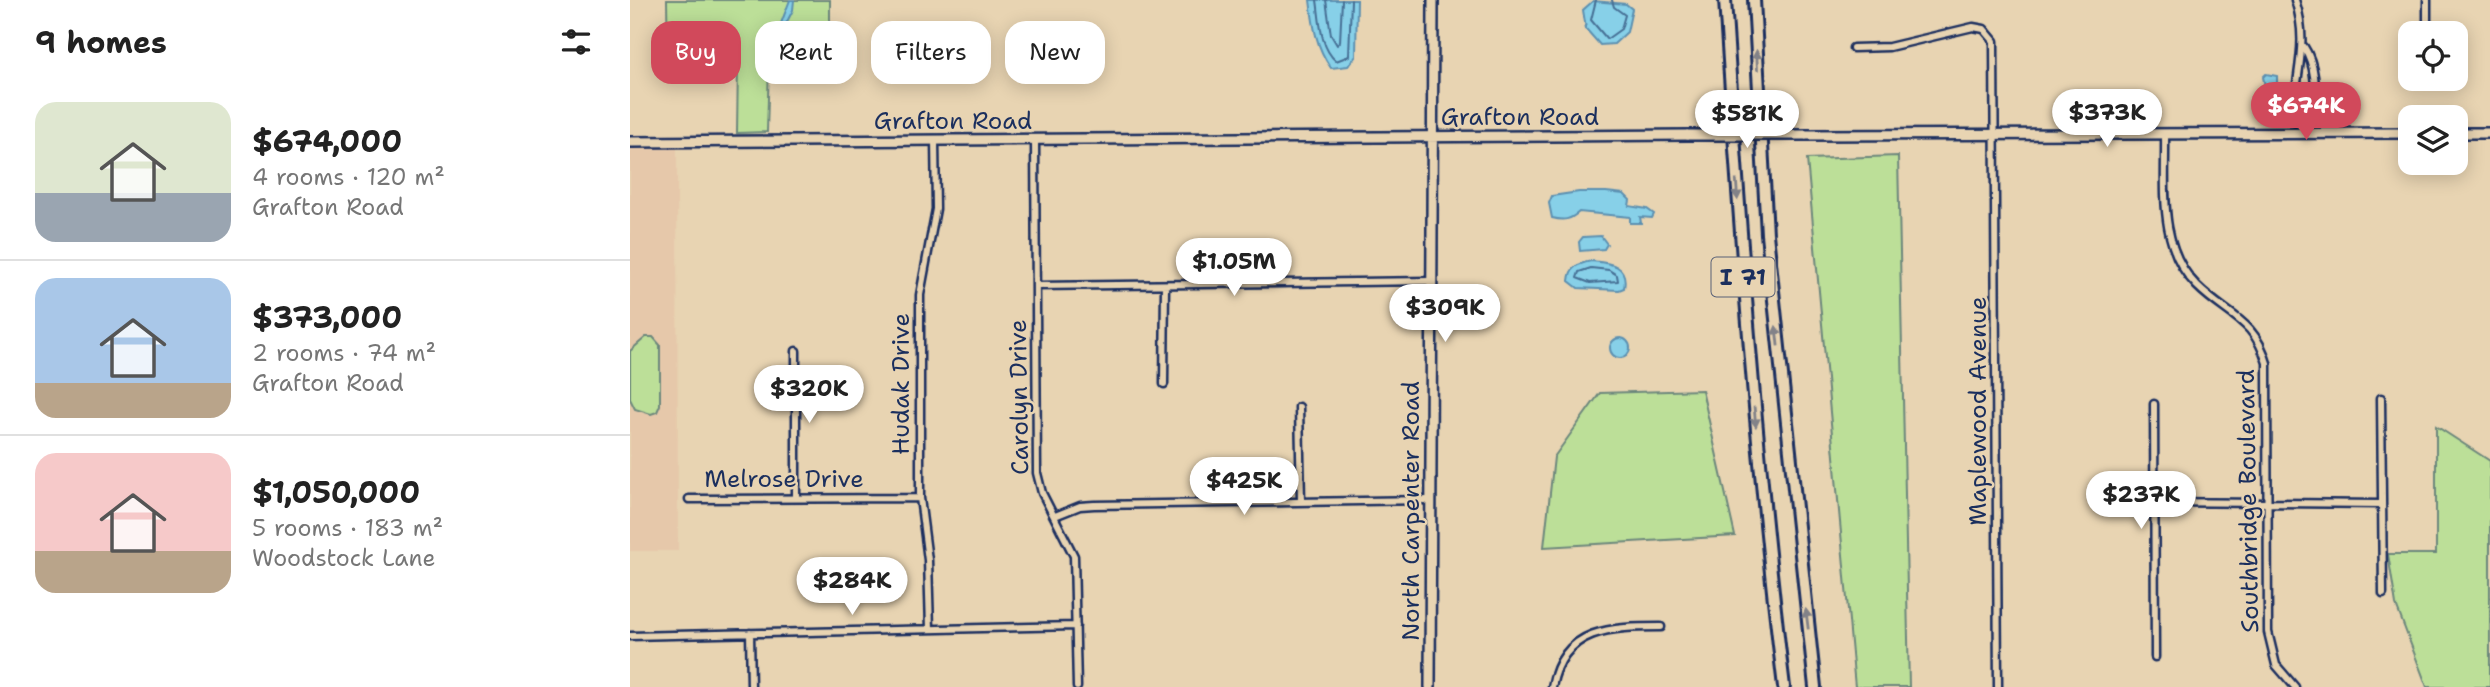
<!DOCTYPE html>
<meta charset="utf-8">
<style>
:root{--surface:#fff;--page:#f2f2f2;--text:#222;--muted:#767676;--line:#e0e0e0;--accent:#d1495b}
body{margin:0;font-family:"Shantell Sans",sans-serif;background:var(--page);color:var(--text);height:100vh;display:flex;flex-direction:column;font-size:26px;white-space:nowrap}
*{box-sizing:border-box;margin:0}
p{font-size:23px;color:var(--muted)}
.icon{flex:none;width:38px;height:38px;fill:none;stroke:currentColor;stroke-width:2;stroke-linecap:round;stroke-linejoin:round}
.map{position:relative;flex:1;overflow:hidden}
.side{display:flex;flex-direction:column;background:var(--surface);width:630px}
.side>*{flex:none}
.banner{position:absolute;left:21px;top:21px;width:665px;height:63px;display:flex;gap:14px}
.controls{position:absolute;left:1768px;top:21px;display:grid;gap:14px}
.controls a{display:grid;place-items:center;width:70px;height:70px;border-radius:14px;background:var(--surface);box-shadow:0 4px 18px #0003;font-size:35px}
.price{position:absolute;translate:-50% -60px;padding:0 16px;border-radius:24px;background:#fff;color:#222;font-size:23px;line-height:46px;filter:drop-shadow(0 2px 4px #0008)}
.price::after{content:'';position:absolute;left:50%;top:42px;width:21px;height:16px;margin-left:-10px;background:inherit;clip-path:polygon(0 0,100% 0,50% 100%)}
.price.active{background:var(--accent);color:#fff}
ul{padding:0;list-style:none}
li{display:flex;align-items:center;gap:21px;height:175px;padding:0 35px}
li+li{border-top:2px solid var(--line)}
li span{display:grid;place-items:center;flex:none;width:196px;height:140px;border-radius:21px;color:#555}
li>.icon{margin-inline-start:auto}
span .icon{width:84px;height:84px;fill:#fffc;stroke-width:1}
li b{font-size:30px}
h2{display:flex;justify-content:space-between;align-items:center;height:84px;padding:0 35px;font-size:30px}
.chip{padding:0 24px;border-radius:21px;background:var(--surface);box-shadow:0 4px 18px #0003;font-size:24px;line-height:63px}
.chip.active{background:var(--accent);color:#fff}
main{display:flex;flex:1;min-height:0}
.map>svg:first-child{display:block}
.built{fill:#e6c8aa}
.green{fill:#bcdf98;stroke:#6c877b;stroke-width:2}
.water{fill:#87d0e8;stroke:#5c90b1;stroke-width:2}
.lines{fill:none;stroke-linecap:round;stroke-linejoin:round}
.shore{stroke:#466f95;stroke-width:2}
.street-casing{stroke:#1b2f5e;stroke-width:11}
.secondary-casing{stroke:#1b2f5e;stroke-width:14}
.highway-casing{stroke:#1b2f5e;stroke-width:16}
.street{stroke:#e8d4b2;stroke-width:6}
.secondary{stroke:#e8d4b2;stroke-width:9}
.highway{stroke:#e8d4b2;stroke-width:10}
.secondary-bridge-casing{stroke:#1b2f5e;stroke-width:14;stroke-linecap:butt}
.secondary-bridge{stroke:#e8d4b2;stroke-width:9}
.oneway{fill:#828288}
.labels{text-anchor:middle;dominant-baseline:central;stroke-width:5;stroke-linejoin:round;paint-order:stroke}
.shield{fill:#e8d4b2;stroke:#586077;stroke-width:2}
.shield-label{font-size:23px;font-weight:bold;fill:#1b2f5e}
.street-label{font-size:24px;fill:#1b2f5e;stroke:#e8d4b2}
</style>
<main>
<section class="side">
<h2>9 homes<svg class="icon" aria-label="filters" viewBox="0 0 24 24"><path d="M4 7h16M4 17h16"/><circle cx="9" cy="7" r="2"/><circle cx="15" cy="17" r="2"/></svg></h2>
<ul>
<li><span style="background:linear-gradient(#dfe7d0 65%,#9aa5b1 0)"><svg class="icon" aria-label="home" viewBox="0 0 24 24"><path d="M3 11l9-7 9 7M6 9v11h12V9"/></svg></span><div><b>$674,000</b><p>4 rooms · 120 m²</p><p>Grafton Road</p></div></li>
<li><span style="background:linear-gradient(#a9c7e8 75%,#b9a48a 0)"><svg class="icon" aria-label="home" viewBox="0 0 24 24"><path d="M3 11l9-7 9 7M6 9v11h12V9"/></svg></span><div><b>$373,000</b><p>2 rooms · 74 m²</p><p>Grafton Road</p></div></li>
<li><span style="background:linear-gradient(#f6c9c9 70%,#b9a48a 0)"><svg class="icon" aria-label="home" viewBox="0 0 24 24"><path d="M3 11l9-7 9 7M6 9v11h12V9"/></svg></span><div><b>$1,050,000</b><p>5 rooms · 183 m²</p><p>Woodstock Lane</p></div></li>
</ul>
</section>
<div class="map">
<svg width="1860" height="687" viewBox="0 0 1860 687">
<rect width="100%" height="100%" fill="#e8d4b2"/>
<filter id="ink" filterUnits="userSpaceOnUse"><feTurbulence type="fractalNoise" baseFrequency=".0143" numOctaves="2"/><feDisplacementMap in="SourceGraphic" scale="14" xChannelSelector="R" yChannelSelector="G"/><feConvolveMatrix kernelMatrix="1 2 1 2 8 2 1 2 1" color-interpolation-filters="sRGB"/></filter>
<g filter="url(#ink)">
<path class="built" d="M0 142H47L48 551H0Z"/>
<path class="green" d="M37 0H200V32H169L139 65 137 132 107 133 108 61H38Z
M1268 156 1279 687H1225L1177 159Z
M16 337H23L30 345V405L27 412 21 414 5 409 0 399V351Z
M1072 390 1105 536 914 547 924 457 970 393Z
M1806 426 1860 461V687H1797L1766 605 1758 554H1806Z"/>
<path class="water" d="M160 0H164L163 10 135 65Z
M680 0H727L726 56 718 66 701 68C686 47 683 25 680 0Z
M963 1 996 4 1002 9 997 32 984 44 970 45 956 29 953 10Z
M1636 74 1647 76V108L1643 116 1629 117V110L1638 100 1633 77Z
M976 192 994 194 1000 200 999 206 1017 209 1024 214 1022 218 1010 217 1011 223H1000V217L949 212C940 220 934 221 922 218L919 203 922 196 949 192Z
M971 236 977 244 974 249 950 251 949 242 953 237Z
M961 261C979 263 999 264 994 288L989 290 948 288 939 281C940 266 948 264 961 261Z
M980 348a10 10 0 1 1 20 0a10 10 0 1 1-20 0Z"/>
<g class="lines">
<path class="shore" d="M687 0C690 20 690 48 706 61L719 56 721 0
M696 0 701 35 707 45 710 42 712 0
M966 0 961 20 977 39 991 29 995 15 984 7 982 0
M961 268 979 270 987 275 988 281 960 283 947 278 949 272Z"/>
<defs>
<path id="street" d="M1665 0C1680 46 1664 74 1664 120L1674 129 1685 121C1685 97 1688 68 1674 47
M1797 0V33
M1223 48 1259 47 1343 27 1354 29 1364 41 1368 687
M1535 134C1536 187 1527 246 1567 286 1597 316 1624 318 1637 363L1638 632 1646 665 1665 687
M405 139 407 473 412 493 444 556 447 687
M406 286 801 281
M534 384 535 285
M1751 398 1753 594
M1524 404 1525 657
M669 407 671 502
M166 498V351
M59 499 290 498
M1524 502 1752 504
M425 516 450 506 464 505 799 500
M300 629 298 560 290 498V295L306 209 305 140
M120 633 121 687
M0 636 446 626
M922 687C933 627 982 627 1031 627"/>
<path id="secondary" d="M1825 133H1860
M1175 135 1780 133
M0 142 1058 135
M800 687 803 0"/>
<path id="highway" d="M1095 0C1110 230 1126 458 1154 687
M1124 0 1137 234 1185 687"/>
</defs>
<use href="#street" class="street-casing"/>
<use href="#secondary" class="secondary-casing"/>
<use href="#highway" class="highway-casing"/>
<use href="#street" class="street"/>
<use href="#secondary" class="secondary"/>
<use href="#highway" class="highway"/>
<defs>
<path id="secondary-bridge" d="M1058 135H1175"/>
</defs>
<use href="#secondary-bridge" class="secondary-bridge-casing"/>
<use href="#secondary-bridge" class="secondary-bridge"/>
</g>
<defs><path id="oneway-solid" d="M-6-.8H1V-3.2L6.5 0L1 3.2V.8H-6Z" transform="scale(1.75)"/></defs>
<g class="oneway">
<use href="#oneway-solid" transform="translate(1127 60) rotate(-93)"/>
<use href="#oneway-solid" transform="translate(1107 190) rotate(86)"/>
<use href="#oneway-solid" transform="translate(1147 336) rotate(-96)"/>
<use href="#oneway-solid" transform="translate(1125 417) rotate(85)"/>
<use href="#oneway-solid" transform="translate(1177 619) rotate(-97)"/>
</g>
</g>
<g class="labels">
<rect class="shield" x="1081.5" y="257.5" width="63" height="39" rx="5"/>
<g class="shield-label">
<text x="1113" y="277">I 71</text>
</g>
<g class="street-label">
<text x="890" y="117">Grafton Road</text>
<text x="323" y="121">Grafton Road</text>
<text transform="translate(271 384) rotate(-90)">Hudak Drive</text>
<text transform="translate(389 397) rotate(-91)">Carolyn Drive</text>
<text transform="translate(1348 411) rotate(-90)">Maplewood Avenue</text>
<text x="154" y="479">Melrose Drive</text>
<text transform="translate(1618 501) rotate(-91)">Southbridge Boulevard</text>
<text transform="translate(781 511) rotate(-90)">North Carpenter Road</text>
</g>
</g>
</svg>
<div class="controls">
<a><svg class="icon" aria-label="locate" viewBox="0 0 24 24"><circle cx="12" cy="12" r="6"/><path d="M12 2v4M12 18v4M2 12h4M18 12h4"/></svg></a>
<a><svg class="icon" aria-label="layers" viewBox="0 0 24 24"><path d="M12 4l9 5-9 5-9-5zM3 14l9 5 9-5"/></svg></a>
</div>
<b class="price active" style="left:1676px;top:142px">$674K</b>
<b class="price" style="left:1477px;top:149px">$373K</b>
<b class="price" style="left:1117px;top:150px">$581K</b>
<b class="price" style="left:604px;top:298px">$1.05M</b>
<b class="price" style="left:815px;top:344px">$309K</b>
<b class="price" style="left:179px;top:425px">$320K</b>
<b class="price" style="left:614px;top:517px">$425K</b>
<b class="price" style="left:1511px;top:531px">$237K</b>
<b class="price" style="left:222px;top:617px">$284K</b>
<div class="banner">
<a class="chip active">Buy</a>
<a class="chip">Rent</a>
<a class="chip">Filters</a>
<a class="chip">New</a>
</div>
</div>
</main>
